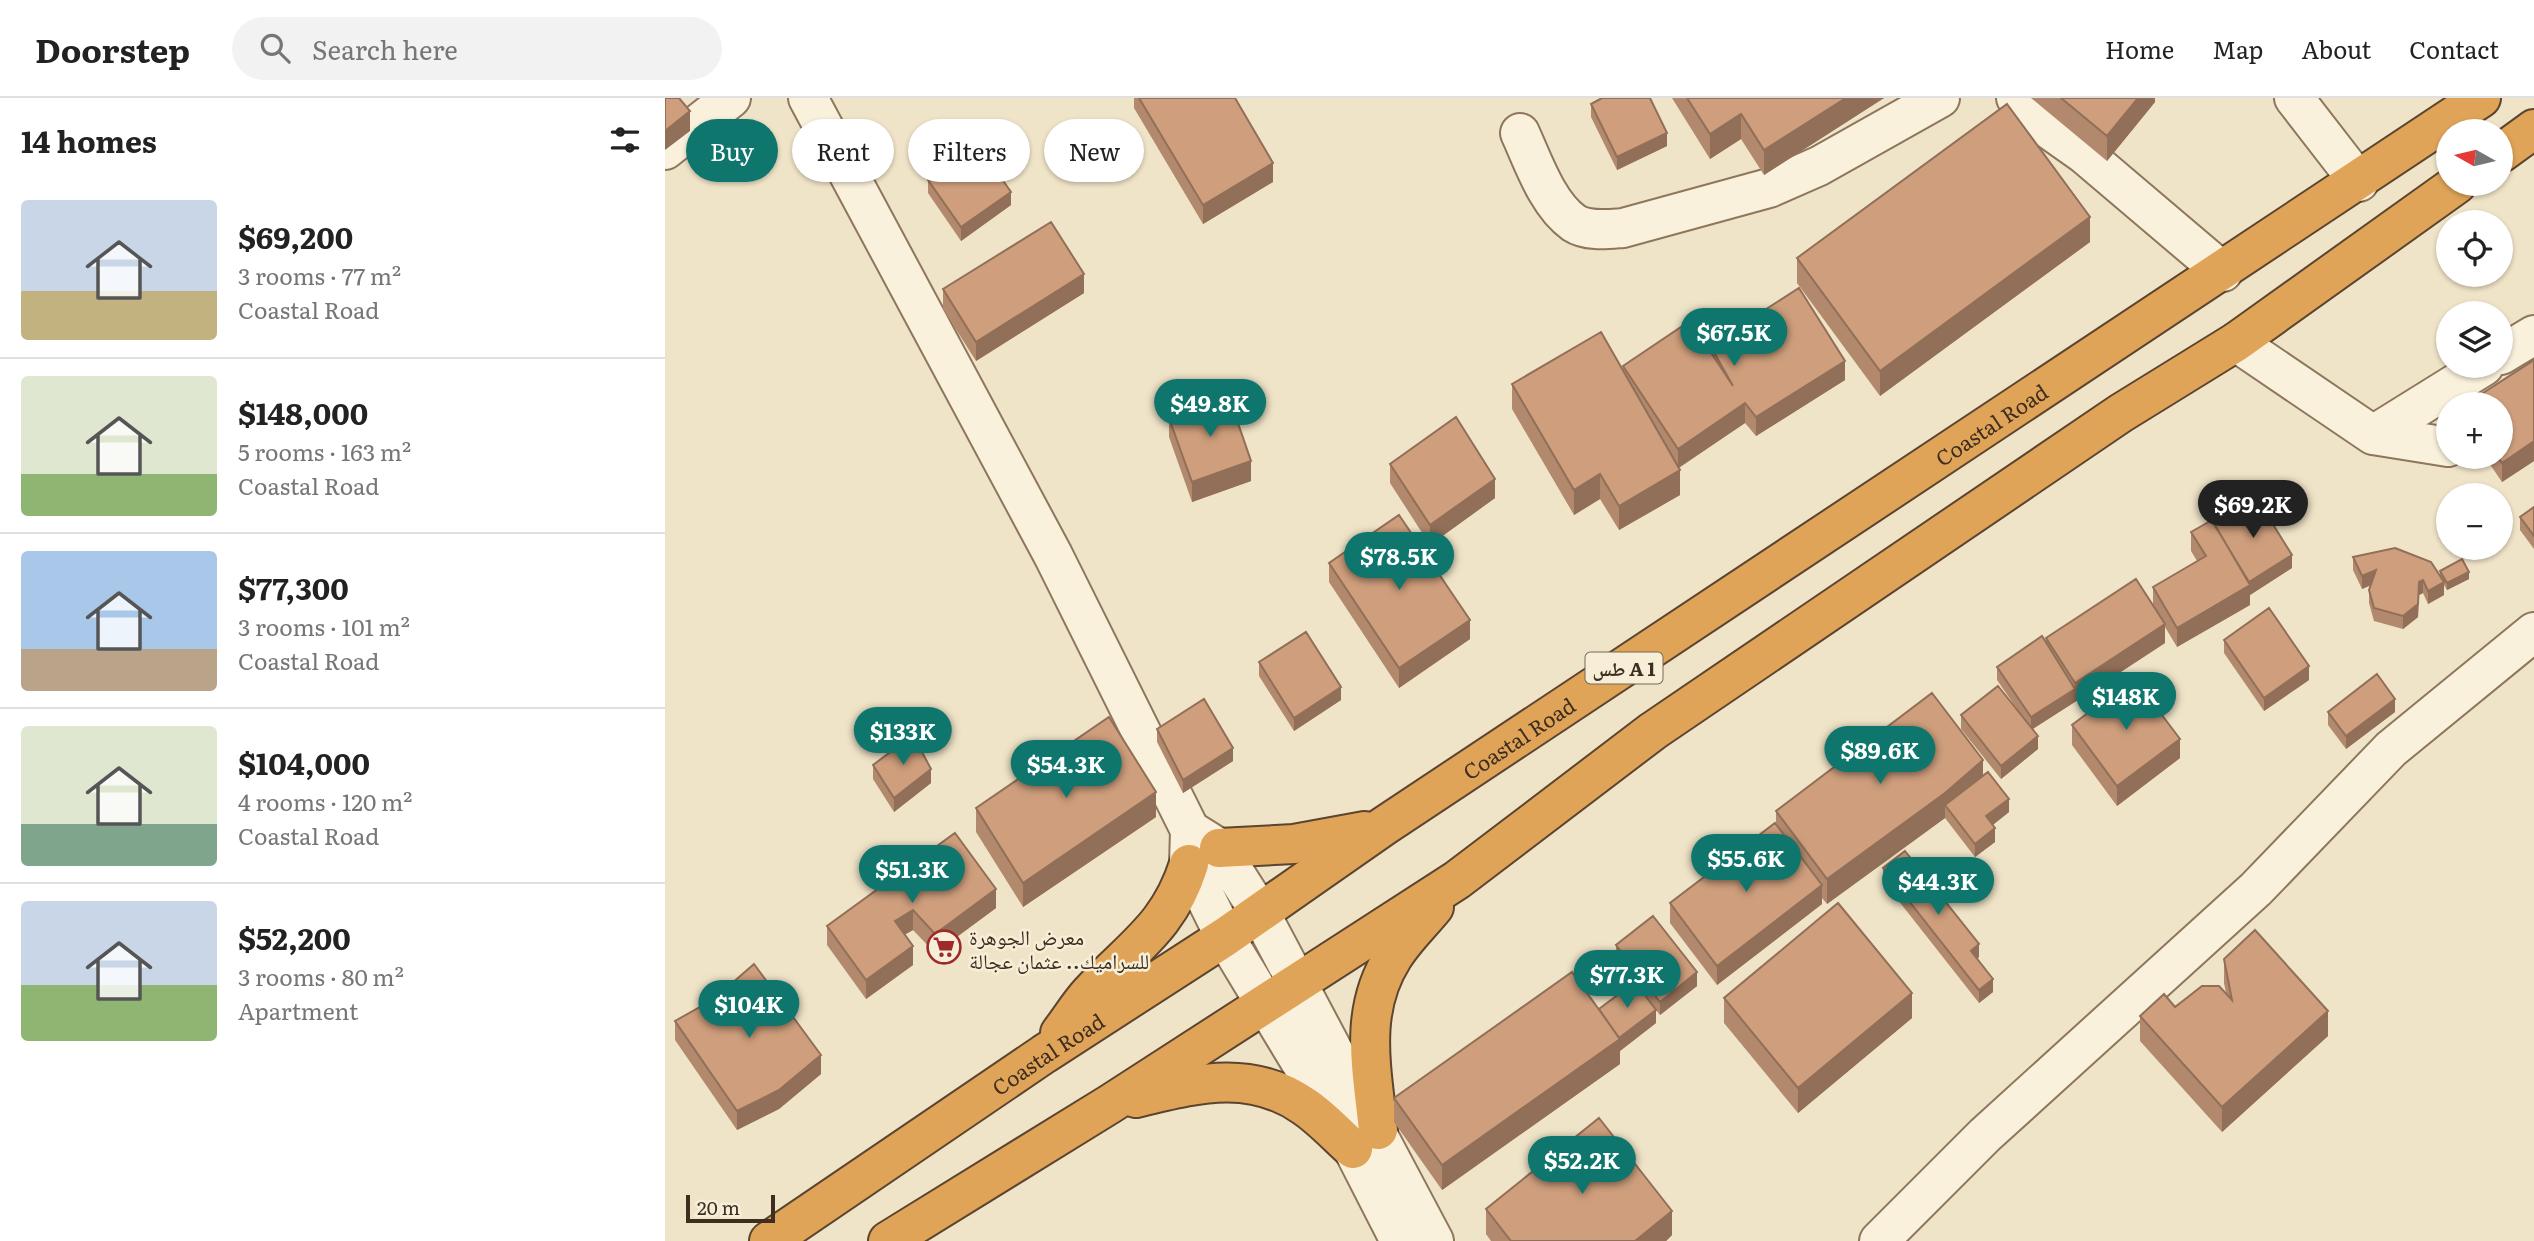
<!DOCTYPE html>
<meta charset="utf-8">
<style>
:root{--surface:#fff;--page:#f2f2f2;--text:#222;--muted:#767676;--line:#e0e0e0;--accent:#0f766e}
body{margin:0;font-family:Literata,"Noto Naskh Arabic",serif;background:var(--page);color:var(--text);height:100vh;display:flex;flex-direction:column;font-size:26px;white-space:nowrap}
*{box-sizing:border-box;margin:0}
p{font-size:23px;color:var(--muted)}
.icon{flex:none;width:38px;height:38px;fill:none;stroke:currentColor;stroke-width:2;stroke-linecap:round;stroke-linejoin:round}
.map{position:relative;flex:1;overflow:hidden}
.panel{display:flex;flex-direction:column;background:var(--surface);width:665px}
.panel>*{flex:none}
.hud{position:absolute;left:21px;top:21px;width:665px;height:63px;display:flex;gap:14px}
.needle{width:46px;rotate:278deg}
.controls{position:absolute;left:1771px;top:21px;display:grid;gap:14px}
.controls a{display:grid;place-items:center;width:77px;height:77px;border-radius:50%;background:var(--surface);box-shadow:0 2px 5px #0004;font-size:35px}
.scale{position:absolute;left:21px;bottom:18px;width:89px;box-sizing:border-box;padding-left:7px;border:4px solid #3d2e20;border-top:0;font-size:19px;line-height:24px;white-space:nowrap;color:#3d2e20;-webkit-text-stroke:5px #f7eed8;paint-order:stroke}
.price{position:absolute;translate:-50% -60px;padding:0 16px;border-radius:24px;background:var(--accent);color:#fff;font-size:23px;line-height:46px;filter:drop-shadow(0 2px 4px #0008)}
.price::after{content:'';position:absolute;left:50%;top:42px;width:21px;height:16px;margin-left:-10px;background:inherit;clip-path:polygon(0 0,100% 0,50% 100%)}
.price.on{background:#222;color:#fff}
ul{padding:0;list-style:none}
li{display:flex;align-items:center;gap:21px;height:175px;padding:0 21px}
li+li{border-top:2px solid var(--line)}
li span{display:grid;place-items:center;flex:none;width:196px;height:140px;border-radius:7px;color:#555}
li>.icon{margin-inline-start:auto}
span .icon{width:84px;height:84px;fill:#fffc;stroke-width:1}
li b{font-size:30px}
h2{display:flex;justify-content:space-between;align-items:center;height:84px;padding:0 21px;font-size:30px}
.tag{padding:0 24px;border-radius:32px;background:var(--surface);box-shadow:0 2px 5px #0004;font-size:24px;line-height:63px}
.tag.on{background:var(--accent);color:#fff}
header{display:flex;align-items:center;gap:42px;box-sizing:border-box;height:98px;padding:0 35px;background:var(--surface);border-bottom:2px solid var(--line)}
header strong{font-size:33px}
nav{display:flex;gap:38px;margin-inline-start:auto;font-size:24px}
.search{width:490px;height:63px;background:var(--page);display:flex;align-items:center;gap:18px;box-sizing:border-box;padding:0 24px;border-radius:38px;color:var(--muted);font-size:26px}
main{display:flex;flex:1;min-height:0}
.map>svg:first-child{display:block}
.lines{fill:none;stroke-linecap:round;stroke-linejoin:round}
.minor-casing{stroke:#8d765c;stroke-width:42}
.highway-casing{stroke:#5b4430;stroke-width:42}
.minor{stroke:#faf1dc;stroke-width:38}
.highway{stroke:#e0a458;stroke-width:38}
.wall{fill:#b2896c}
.shaded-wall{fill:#916f58}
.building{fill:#cf9f7d;stroke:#916f58;stroke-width:2}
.labels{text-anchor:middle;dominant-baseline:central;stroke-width:5;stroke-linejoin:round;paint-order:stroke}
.shield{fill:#f7eed8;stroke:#756857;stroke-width:2}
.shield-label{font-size:19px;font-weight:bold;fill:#3d2e20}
.street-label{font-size:21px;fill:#3d2e20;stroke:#f7eed8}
.poi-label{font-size:21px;fill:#3d2e20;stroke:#f7eed8;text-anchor:start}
</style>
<header>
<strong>Doorstep</strong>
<div class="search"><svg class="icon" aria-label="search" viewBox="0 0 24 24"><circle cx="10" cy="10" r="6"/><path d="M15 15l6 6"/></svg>Search here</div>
<nav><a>Home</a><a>Map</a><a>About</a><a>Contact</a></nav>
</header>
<main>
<section class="panel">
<h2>14 homes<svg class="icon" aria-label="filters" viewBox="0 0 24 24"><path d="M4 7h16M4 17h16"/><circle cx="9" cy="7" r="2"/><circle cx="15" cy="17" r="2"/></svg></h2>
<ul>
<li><span style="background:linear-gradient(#c9d6e8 65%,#c2b280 0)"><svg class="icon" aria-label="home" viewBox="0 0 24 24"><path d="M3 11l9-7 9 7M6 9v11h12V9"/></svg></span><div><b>$69,200</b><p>3 rooms · 77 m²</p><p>Coastal Road</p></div></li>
<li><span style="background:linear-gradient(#dfe7d0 70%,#8fb573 0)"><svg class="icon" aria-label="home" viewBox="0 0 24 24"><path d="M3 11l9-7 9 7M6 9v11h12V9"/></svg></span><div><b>$148,000</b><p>5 rooms · 163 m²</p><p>Coastal Road</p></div></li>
<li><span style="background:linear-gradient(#a9c7e8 70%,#b9a48a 0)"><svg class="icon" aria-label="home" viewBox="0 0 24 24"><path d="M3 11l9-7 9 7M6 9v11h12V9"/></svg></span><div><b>$77,300</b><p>3 rooms · 101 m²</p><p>Coastal Road</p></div></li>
<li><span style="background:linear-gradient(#dfe7d0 70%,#7fa58c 0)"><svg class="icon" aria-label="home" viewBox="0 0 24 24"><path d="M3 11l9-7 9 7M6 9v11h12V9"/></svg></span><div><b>$104,000</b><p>4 rooms · 120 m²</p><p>Coastal Road</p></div></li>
<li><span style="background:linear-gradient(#c9d6e8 60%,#8fb573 0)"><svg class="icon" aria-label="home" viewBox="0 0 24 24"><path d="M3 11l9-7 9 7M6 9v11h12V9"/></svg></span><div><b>$52,200</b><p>3 rooms · 80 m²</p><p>Apartment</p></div></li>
</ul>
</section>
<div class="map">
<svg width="1869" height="1143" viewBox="0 0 1869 1143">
<rect width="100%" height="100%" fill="#f0e4c8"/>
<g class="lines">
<defs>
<path id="minor" d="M143 0 388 457 525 732 524 766 560 839 688 1051 735 1143
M1351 0 1385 32 1419 56 1558 174
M1629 0 1694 84
M855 35C868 63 882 106 909 125 923 134 944 131 958 130L1104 90 1154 68 1275 0
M0 52 66 0
M1571 244 1708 337 1783 349
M1836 257 1869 237
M1708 337 1819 268
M530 735 554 750 594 813 769 1143
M1214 1143 1320 1037 1591 791 1726 651 1869 534"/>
<g id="highway">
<path d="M1836 55 1869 31"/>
<path d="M554 750 629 746 700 733"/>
<path d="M395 935C405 922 414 907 425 895 467 849 504 830 524 766"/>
<path d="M471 1000C530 986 584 970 639 1008 657 1020 672 1037 688 1051"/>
<path d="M713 1032C707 971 693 914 728 859 739 841 756 825 769 809"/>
<path id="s1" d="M104 1143 379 956 560 839 719 728 1816 0"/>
<path d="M223 1143 445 1006 792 782 988 633 1456 315 1571 244 1792 86"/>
</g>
</defs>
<use href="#minor" class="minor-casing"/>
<use href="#highway" class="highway-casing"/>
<use href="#minor" class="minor"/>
<use href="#highway" class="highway"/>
</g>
<path class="wall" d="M469 0H570L608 84 538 126 469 10Z
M1007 0H1219L1099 77 1076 41 1045 61Z
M1366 0H1490V4L1442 63Z
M926 6 1002 48 952 72 926 19Z
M263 82 346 107 296 143 263 95Z
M1425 144 1215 298 1132 185V160Z
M278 191 419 195 311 263 278 211Z
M1045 247 1180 282 1091 338 1080 325 1014 370 1015 397 954 432 935 401 909 417 847 311V286L958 273V268L1045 254Z
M1869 262V363L1837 384 1820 359H1836Z
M504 320 586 383 527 404 504 339Z
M725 366 830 400 765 447 725 385Z
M1869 409V451L1855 432V419Z
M1549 426 1627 470 1585 497V507L1512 549 1500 529V545L1368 631 1373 651 1336 681 1296 631V617L1354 614 1332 582V569L1381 545V540L1488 507V489L1532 463 1526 453V434Z
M1688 459 1775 478V473L1804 481 1782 492 1779 487V497L1763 506 1758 495 1754 497 1753 519 1738 531 1709 523 1704 505V492L1705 487 1697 491 1688 472Z
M664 465 805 541 734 590 664 484Z
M1559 542 1644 582 1599 613 1559 555Z
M594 564 676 602 629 633 594 578Z
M1663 614H1730L1681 651 1663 627Z
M1407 627 1515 660 1452 708 1407 647Z
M492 631 568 663 518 695 492 644Z
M208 667 266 685 229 714 208 681Z
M1318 678 1344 714 1328 727 1330 744 1310 759 1280 720 1162 806 1157 800V806L1052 887 1005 825V805L1111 726V713Z
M311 710 491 719 358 809 311 734Z
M290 735 331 810 270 855 248 832 239 837 248 867 201 901 162 847V828Z
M1218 770 1314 859 1312 861 1328 894 1314 905 1218 783Z
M951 847 1032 888 995 917 991 912V925L955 953V966L777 1092 729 1024V1000L934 911 969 884 951 860Z
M1559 861 1663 938 1557 1034 1475 943V918L1561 895 1559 885Z
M1059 900 1247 920 1133 1015 1059 925Z
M10 923 156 976 114 1011 72 1032 10 942Z
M821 1111 1007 1137 1001 1143H826L821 1136Z"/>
<path class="shaded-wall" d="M1181 0H1219L1099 77V52Z
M1473 0H1490V4L1442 63V38Z
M25 13V33L0 52V33Z
M1076 16V41L1045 61V36Z
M1002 35V48L952 72V59Z
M608 65V84L538 126V107Z
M346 94V107L296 143V129Z
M1425 119V144L1215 298V273Z
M419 176V195L311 263V244Z
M1180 263V282L1091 338V319Z
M1080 305V325L1013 370V351Z
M1869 343V363L1837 384V365Z
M586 363V383L527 404V384Z
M1015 372V397L954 432V408Z
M935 376V401L909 417V392Z
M830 381V400L765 447V427Z
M1627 457V470L1585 497V507L1512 549V530L1584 488V484Z
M1711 472V485L1697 491V478Z
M1804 474V481L1782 492V485Z
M1758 482V495L1754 497 1753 519 1738 531V518L1754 484Z
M1779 484V497L1763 506V493Z
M805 522V541L734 590V570Z
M1500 526V545L1410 604V585Z
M1644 568V582L1599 613V600Z
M676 589V602L629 633V620Z
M1410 591V604L1366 632V619Z
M1730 601V614L1681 651V638Z
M1373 638V651L1336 681V668Z
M1515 641V660L1452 708V688Z
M568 650V663L518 695V682Z
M1318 662V687L1280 707V720L1162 806V781Z
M266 671V685L229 714V700Z
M491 694V719L358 809V785Z
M1344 701V714L1321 732V718Z
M1330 730V744L1310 759V746Z
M1157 787V806L1052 887V868Z
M331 791V810L270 855V836Z
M248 812V832L230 842V823Z
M1314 846V859L1306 866V853Z
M248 848V867L201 901V882Z
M1032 874V888L995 917V904Z
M1328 881V894L1314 905V892Z
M1247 895V920L1133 1015V990Z
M991 912V925L955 953V966L777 1092V1067L950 944Z
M1663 913V938L1557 1034V1009Z
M156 957V976L114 1011 72 1032V1013Z
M1007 1113V1137L1001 1143H970Z"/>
<path class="building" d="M0 0H14L25 13 0 33Z
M474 0H570L608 65 538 107Z
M937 0H985L1002 35 952 59 926 6Z
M1022 0H1181L1099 52 1076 16 1045 36Z
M1396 0H1473L1442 38Z
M1342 6 1425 119 1215 273 1132 160Z
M313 47 346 94 296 129 263 82Z
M386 124 419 176 311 244 278 191Z
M1134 190 1180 263 1091 319 1080 305 1013 351 958 268 1025 223 1068 288 1045 247Z
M936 234 1015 372 954 408 935 376 909 392 847 286Z
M1869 262V343L1837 365 1833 359H1836V306H1801Z
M564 299 586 363 527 384 504 320Z
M791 319 830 381 765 427 725 366Z
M1591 399 1627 457 1584 484 1549 426Z
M1869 409V438L1855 419Z
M734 417 805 522 734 570 664 465Z
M1547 422 1585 487 1512 530 1488 489 1541 458 1526 434Z
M1730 450 1766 464 1779 484 1763 493 1758 482 1754 484 1753 506 1738 518 1709 510 1704 492 1711 472 1697 478 1688 459Z
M1797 461 1804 474 1782 485 1775 473Z
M1471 481 1500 526 1410 585 1381 540Z
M1604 510 1644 568 1599 600 1559 542Z
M641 534 676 589 629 620 594 564Z
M1377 538 1410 591 1366 619 1332 569Z
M1712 576 1730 601 1681 638 1663 614Z
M1469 580 1515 641 1452 688 1407 627Z
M1333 588 1373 638 1336 668 1296 617Z
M1267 595 1318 662 1280 695 1162 781 1111 713Z
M539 601 568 650 518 682 492 631Z
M444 619 491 694 358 785 311 710Z
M248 637 266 671 229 700 208 667Z
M1323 674 1344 701 1321 718 1330 730 1310 746 1280 707Z
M1110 725 1157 787 1052 868 1005 805Z
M290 735 331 791 270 836 248 812 230 823 248 848 201 882 162 828Z
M1240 753 1314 846 1306 853 1328 881 1314 892 1218 770Z
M1173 805 1247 895 1133 990 1059 900Z
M988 818 1032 874 995 904 951 847Z
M1590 832 1663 913 1557 1009 1475 918 1499 896 1510 909 1537 888H1554L1567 902 1559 861Z
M89 866 156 957 114 992 72 1013 10 923 49 901Z
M907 874 955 941 777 1067 729 1000Z
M970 884 991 912 954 940 934 911Z
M934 1020 1007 1113 970 1143H846L821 1111Z"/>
<defs>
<symbol id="supermarket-ring" viewBox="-11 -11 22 22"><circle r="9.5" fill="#f7eed8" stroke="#9e2a2b" stroke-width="1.5"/><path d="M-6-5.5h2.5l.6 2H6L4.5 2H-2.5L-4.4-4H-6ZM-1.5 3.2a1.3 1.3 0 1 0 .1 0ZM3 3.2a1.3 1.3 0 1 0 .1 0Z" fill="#9e2a2b"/></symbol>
</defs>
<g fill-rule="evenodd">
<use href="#supermarket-ring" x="260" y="830" width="38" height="38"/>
</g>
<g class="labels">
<rect class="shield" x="920.5" y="554.5" width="77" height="31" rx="5"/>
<g class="shield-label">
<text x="959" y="570">طس A 1</text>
</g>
<g class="street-label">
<text stroke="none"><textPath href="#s1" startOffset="1470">Coastal Road</textPath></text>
<text stroke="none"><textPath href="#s1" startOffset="903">Coastal Road</textPath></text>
<text stroke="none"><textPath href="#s1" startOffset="336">Coastal Road</textPath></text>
</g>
<g class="poi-label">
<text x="304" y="837">معرض الجوهرة<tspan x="304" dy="24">للسراميك.. عثمان عجالة</tspan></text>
</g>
</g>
</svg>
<div class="controls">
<a><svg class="needle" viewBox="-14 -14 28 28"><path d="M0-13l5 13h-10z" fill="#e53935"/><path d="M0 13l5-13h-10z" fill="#767676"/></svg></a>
<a><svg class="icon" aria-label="locate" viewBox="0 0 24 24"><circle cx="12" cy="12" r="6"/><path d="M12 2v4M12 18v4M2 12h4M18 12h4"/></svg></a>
<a><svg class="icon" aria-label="layers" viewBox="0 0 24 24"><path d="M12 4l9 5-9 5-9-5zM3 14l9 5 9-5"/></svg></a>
<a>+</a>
<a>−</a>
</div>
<div class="scale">20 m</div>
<b class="price" style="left:1069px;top:270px">$67.5K</b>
<b class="price" style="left:545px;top:341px">$49.8K</b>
<b class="price on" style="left:1588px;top:442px">$69.2K</b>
<b class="price" style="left:734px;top:494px">$78.5K</b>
<b class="price" style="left:1461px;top:634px">$148K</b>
<b class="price" style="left:238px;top:669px">$133K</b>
<b class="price" style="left:1215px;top:688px">$89.6K</b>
<b class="price" style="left:401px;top:702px">$54.3K</b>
<b class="price" style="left:1081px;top:796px">$55.6K</b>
<b class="price" style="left:247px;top:807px">$51.3K</b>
<b class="price" style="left:1273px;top:819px">$44.3K</b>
<b class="price" style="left:962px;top:912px">$77.3K</b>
<b class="price" style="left:84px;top:942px">$104K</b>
<b class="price" style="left:917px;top:1098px">$52.2K</b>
<div class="hud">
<a class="tag on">Buy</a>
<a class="tag">Rent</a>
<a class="tag">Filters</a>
<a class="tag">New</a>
</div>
</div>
</main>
